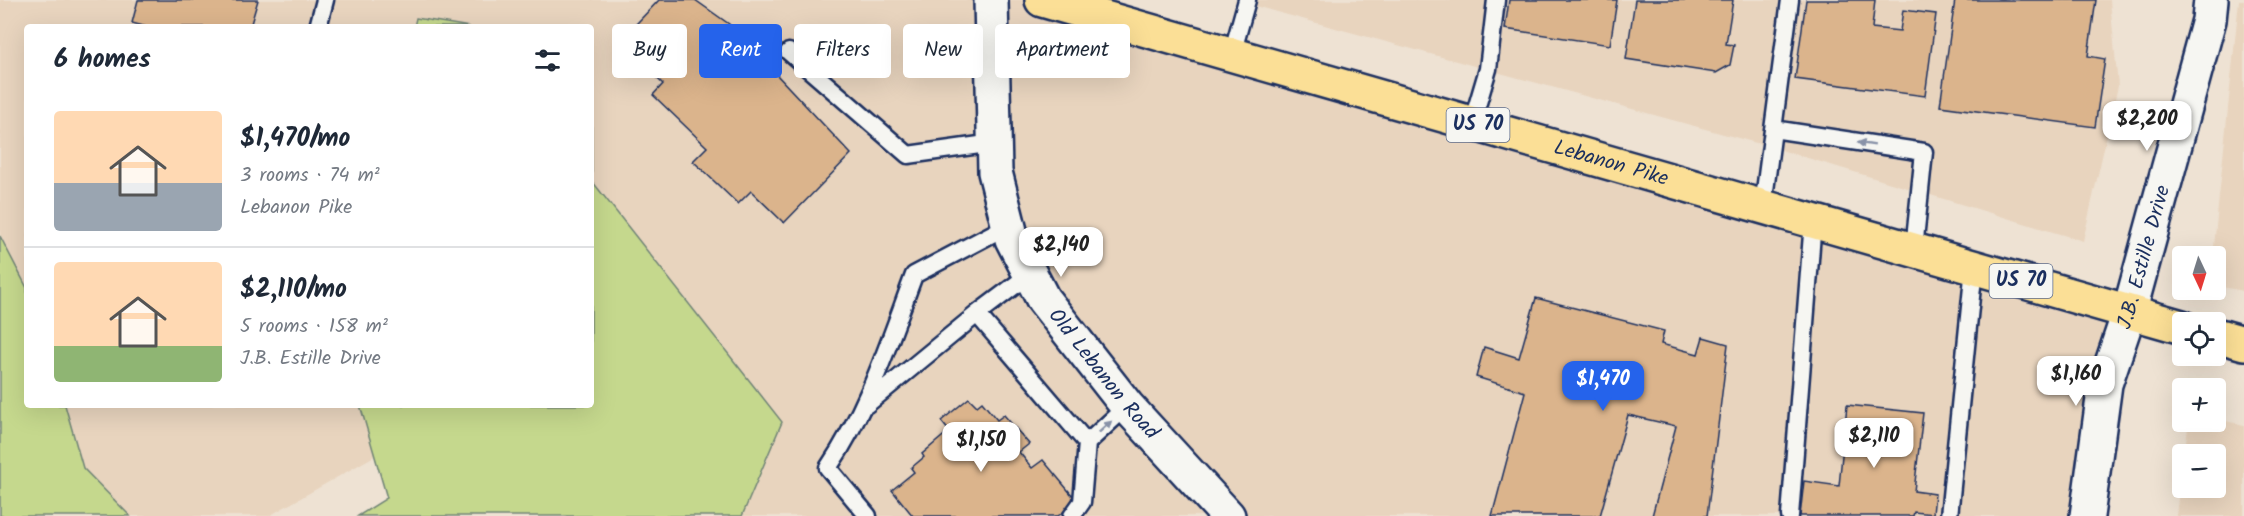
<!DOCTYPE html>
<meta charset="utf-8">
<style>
:root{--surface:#fff;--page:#f6f6f7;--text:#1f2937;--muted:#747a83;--line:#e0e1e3;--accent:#2563eb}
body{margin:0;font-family:Kalam,sans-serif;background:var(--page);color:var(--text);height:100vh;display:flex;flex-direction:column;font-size:22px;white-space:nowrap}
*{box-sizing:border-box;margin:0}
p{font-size:20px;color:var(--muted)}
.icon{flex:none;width:33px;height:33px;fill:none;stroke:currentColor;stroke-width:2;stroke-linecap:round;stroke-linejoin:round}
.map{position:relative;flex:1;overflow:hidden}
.side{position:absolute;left:24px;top:24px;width:570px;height:384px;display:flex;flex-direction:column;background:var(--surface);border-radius:6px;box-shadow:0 6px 24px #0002}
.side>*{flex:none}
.banner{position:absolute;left:612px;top:24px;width:570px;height:54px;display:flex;gap:12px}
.needle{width:39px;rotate:176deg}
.buttons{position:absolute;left:2172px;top:246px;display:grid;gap:12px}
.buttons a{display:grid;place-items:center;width:54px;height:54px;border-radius:6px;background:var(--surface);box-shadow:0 6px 24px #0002;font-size:30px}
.price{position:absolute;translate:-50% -51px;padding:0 14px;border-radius:12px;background:#fff;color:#222;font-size:20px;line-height:39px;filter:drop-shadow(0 2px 3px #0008)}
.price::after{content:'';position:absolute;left:50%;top:36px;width:18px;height:14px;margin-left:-9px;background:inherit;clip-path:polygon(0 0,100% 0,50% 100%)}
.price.current{background:var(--accent);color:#fff}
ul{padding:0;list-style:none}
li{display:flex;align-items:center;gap:18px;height:150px;padding:0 30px}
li+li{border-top:2px solid var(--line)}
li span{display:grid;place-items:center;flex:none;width:168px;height:120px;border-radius:6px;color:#555}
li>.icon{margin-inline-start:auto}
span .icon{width:72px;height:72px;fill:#fffc;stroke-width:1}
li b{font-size:26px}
h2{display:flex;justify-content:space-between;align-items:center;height:72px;padding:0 30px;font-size:26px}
.pill{padding:0 21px;border-radius:6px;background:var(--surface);box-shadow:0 6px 24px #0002;font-size:21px;line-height:54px}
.pill.current{background:var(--accent);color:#fff}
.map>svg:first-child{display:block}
.built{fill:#e8d4be}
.green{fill:#c5d88d;stroke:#708476;stroke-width:1.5}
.building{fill:#dbb48c;stroke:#1b2f5e;stroke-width:1.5}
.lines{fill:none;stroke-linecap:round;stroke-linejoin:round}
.lane-casing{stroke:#1b2f5e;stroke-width:21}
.street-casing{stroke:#1b2f5e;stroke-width:38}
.primary-casing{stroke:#1b2f5e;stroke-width:38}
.lane{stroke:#f6f6f2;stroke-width:16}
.street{stroke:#f6f6f2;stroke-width:33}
.primary{stroke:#fbdf96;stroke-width:33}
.oneway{fill:#8892a8}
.labels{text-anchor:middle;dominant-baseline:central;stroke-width:5;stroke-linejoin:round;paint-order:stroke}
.shield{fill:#f6f6f2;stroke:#5d6b8a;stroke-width:1.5}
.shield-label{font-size:20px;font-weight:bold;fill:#1b2f5e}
.street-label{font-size:21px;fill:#1b2f5e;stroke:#f6f6f2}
</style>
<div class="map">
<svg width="2244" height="516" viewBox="0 0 2244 516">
<rect width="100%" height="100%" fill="#eee2d3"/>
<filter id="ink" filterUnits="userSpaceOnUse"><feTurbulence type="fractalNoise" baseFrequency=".0167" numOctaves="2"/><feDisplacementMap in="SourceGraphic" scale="12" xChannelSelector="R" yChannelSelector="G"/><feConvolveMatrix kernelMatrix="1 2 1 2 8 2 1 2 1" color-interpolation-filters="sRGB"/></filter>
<g filter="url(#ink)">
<path class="built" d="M0 0H1042L2129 313 2087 516H630L591 405V27H27V405H464L269 516H0Z
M1233 0H2110L2118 86 2083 241 1771 147Z
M2239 0H2244V291L2216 286V256H2213Z
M2216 419 2244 425V516H2176L2182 466V488H2216V454H2184L2189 422H2216Z"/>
<path class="green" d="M416 18 470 27H414Z
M591 48 592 181 782 422 742 516H358L387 498 360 405H591Z
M0 236 27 288V405H65L83 468 130 516H0Z"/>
<path class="building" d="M138 0H258L250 27H147L132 23Z
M659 0H695L729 24 851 154 784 223 751 191 738 204 693 161 707 147 653 95 663 84 619 42Z
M1509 0H1617L1610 45 1505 29Z
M1635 0H1733L1726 44 1734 45 1730 65 1716 73 1626 59Z
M1806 0H1875L1872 28 1900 31 1903 10 1936 14 1925 96 1795 79Z
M1955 0H2096L2088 56 2105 59 2095 127 1940 106Z
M1536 298 1664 331 1661 344 1698 354 1703 337 1728 344 1707 516H1652L1676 426 1628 415 1600 516H1492L1525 392 1476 377 1484 347 1519 358Z
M969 398 977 406 982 402 997 420 1004 415 1029 444 1019 452 1032 468 1043 460 1077 501 1058 516H913L892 490 914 472 911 468 924 457 922 454 949 431 941 421Z
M1847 405 1923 413 1914 491 1935 494 1933 514 1914 512 1913 516H1800L1804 481 1839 486Z"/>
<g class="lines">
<defs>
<path id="lane" d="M318 27 325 0
M789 52 908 155 994 143
M1232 54 1247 0
M1472 123 1488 69 1496 0
M1773 129 1924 152 1914 249
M1763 206 1790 0
M1030 274 977 314 1087 443
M866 405 977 314
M868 516 828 468C868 409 889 342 914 275L1009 225
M1072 516 1082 502 1087 443 1127 406
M1790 516 1813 221
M1949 516 1974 267"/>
<g id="street">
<path id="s1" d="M991 0 995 172 1012 239 1043 299 1127 406 1228 516"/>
<path id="s2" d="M2087 516 2105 384 2129 313 2209 20 2211 0"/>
</g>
<g id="primary">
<path id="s3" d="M1042 0 2182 327"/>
<path d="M2216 335 2244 343"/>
</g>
</defs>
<use href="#lane" class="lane-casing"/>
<use href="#street" class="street-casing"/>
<use href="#primary" class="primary-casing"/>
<use href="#lane" class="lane"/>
<use href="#street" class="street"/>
<use href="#primary" class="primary"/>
</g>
<defs><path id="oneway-solid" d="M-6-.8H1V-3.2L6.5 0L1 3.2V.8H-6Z" transform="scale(1.5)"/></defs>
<g class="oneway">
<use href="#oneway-solid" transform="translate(1866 144) rotate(-171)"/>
<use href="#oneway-solid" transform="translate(1105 427) rotate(-42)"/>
</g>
</g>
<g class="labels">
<g class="shield">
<rect x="1446.5" y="108" width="63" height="34" rx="4.5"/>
<rect x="1989.5" y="264" width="63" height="34" rx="4.5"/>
</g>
<g class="shield-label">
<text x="1478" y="125">US 70</text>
<text x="2021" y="281">US 70</text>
</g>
<g class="street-label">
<text stroke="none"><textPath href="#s3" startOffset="592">Lebanon Pike</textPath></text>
<text stroke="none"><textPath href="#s2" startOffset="266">J.B. Estille Drive</textPath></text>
<text stroke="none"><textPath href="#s1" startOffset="405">Old Lebanon Road</textPath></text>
</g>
</g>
</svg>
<div class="buttons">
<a><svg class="needle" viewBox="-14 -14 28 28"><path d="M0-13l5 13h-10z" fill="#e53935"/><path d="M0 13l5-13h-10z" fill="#747a83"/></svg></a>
<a><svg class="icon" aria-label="locate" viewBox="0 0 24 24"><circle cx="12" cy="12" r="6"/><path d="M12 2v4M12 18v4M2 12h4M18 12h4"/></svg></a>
<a>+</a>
<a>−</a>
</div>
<b class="price" style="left:2147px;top:152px">$2,200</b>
<b class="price" style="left:1061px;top:278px">$2,140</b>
<b class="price" style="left:2076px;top:407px">$1,160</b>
<b class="price current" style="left:1603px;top:412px">$1,470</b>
<b class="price" style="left:1874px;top:469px">$2,110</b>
<b class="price" style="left:981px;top:473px">$1,150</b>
<div class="banner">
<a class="pill">Buy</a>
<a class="pill current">Rent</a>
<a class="pill">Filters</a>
<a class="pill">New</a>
<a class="pill">Apartment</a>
</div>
<section class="side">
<h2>6 homes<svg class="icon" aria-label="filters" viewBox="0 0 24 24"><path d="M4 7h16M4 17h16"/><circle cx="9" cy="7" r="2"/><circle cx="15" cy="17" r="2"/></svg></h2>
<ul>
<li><span style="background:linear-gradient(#ffd9b3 60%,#9aa5b1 0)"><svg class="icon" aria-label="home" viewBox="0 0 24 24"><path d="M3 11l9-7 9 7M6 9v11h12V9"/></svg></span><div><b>$1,470/mo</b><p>3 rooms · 74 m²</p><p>Lebanon Pike</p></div></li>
<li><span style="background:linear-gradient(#ffd9b3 70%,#8fb573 0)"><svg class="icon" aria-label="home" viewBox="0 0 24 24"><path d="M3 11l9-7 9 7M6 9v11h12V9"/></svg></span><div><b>$2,110/mo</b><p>5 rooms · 158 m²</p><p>J.B. Estille Drive</p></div></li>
</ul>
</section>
</div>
